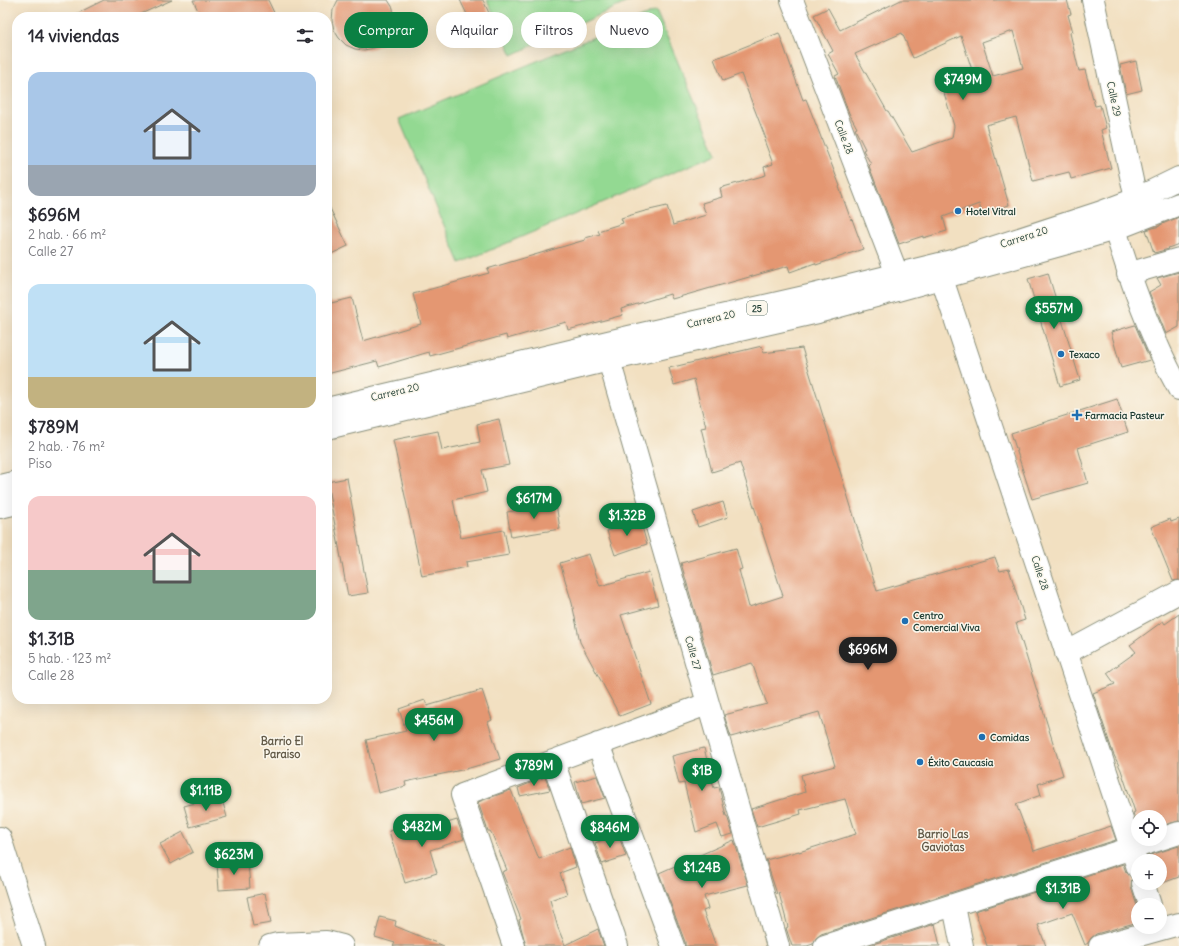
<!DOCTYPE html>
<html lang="es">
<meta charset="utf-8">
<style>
:root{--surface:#fff;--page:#f2f2f3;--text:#2b2b33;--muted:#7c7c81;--accent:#0b8043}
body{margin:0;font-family:Delius,sans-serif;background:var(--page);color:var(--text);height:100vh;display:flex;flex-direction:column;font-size:15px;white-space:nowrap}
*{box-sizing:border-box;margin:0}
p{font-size:13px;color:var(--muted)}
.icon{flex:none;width:22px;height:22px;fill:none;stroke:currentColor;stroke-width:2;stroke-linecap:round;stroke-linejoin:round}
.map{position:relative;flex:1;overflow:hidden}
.panel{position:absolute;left:12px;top:12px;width:320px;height:692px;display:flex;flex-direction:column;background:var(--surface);border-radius:16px;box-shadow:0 4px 16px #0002}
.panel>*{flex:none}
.hud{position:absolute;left:344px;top:12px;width:380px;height:36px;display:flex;gap:8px}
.fabs{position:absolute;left:1131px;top:810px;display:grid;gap:8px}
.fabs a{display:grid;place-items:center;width:36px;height:36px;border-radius:50%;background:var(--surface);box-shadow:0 4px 16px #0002;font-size:20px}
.price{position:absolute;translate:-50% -34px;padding:0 9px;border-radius:14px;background:var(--accent);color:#fff;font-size:13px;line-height:26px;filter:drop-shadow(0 1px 2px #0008)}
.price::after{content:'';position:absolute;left:50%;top:24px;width:12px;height:9px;margin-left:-6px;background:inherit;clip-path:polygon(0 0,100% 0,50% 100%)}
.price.on{background:#222;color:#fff}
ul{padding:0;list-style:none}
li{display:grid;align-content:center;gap:8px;height:212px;padding:0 16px}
li span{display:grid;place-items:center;height:124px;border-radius:12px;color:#555}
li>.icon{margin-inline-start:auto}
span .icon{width:72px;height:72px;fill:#fffc;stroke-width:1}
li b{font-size:17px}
h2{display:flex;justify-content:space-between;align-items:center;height:48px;padding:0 16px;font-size:17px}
.tag{padding:0 14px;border-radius:18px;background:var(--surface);box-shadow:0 4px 16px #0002;font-size:14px;line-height:36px}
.tag.on{background:var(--accent);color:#fff}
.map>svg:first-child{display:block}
.park{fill:#93d992;stroke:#598b63}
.building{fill:#e49772;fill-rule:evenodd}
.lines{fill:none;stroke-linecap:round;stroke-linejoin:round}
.street-casing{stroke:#888e7a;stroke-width:24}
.primary-casing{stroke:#888e7a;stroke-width:24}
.street{stroke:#fff;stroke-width:22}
.primary{stroke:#fff;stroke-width:22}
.poi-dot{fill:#1f6fb2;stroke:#fbf7ec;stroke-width:1.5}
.labels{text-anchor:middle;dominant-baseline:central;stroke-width:3;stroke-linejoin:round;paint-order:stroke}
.shield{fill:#fbf7ec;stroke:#61756b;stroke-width:1}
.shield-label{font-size:9px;font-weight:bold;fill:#1f3d34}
.street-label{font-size:10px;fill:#1f3d34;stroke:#fbf7ec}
.poi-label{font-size:10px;font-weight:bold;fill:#1f3d34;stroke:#fbf7ec;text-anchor:start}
.neighbourhood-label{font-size:11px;font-weight:bold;fill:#645c4a;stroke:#fbf7ec}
</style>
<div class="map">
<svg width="1179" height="946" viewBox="0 0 1179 946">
<rect width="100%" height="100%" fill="#fbf7ec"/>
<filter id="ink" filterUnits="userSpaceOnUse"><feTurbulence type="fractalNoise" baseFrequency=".025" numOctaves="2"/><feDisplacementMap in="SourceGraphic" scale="8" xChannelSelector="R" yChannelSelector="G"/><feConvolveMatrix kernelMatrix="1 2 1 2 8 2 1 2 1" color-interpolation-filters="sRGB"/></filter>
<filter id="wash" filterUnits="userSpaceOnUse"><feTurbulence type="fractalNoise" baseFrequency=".012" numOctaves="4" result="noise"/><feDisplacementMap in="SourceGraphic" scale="16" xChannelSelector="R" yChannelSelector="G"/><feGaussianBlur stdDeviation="0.9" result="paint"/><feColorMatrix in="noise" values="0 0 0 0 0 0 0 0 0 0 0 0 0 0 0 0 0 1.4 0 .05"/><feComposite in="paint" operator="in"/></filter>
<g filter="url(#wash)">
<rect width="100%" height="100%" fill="#f2e0c1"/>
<path class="park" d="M487 0H632L512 55Z
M656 11 717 154 460 263 399 119Z"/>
<g id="blocks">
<path class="building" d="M104 0H172L134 17H70Z
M193 0H268L276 17H201Z
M338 0H388L393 8 394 18 393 28 389 36 382 44 374 48 364 50 355 49 346 45 339 38 334 30 332 20 333 10Z
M460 0H483L498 33 480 41Z
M901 0H1067L1071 14 1068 15 1073 32 1070 33 1079 71 1085 70 1095 106 1100 105 1106 128 1101 130 1111 168 1071 179 1069 172 1033 181 1016 117 986 125 1009 205 982 213 979 204 943 217 947 231 923 238V236L899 244 869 166 871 164 863 150 865 149 855 129 857 128 849 113 835 76 839 74 828 54 833 51 814 15 828 8 840 30ZM1013 31 1023 68 993 76 982 42ZM902 33 913 58 961 36 973 73 941 83 954 126 952 138 912 152 888 111H887L855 54Z
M779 33 803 100 806 99 840 186 839 187 851 220 852 219 863 249 816 265 815 263 790 272 788 266 672 299 670 294 621 309 623 315 568 330 566 322 507 339 506 335 430 356 429 352 379 367 377 361 327 374V304L352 298 363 341 421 324 413 294 489 273 487 269 585 240V238L600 234 598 231 623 223 621 218 645 211 667 206 673 225 706 215 702 203 722 197 720 188 766 175 764 167 773 164 764 140 766 139 741 74 723 81 714 59Z
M1136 61 1142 90 1126 94 1120 65Z
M327 202 348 246 327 256Z
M1179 217V244L1168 248 1169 249 1154 253 1146 230 1160 226V225Z
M1179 272V327L1166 334 1149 292 1161 285 1157 278Z
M1048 273 1080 380 1060 386 1028 279Z
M1135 325 1150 360 1121 368 1111 332Z
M762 346 763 353 802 348 877 591 995 557 1000 571 1009 569 1025 620 1016 623 1063 775 1038 784 1041 795 1016 804 1034 851 1111 826 1116 840 821 934 816 938 813 944 807 946H792L786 928 788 927 779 893 777 894 766 860 799 851V852L856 834 845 799 800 810 801 814 757 827 751 809 805 792 801 775 835 766 819 712 731 737 724 715 767 704 752 663 713 675 681 563 736 548 742 569 739 570 749 607 783 596 740 463 712 472 701 428 706 427 694 379 674 385 669 368Z
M1117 399 1128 432 1078 448 1088 483 1032 499 1011 433Z
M499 419 509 465 482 470 487 492 453 500 461 538 504 530 509 555 466 562 467 567 422 576 393 440 438 431 442 450 480 442 477 424Z
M347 478 368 593 348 596 327 482Z
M723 502 728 517 698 527 693 512Z
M556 504 560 529 511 537 507 512Z
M1170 519 1171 522 1179 519V580L1173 581 1151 527Z
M640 520 647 544 615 555 607 531Z
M589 554 600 586 649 572 658 605 621 615 651 704 620 716 580 642 572 603 560 563Z
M1179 614V821L1160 826V817H1138V828L1133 813 1135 812 1121 770 1113 753 1093 693 1115 684 1107 673 1136 652 1130 645 1163 621 1165 624Z
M482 690 492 720 488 722 500 759 466 769 405 782 406 786 378 793 366 740 406 731 399 709 425 700 427 706Z
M704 748 714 788 719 787 726 816H727L733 834 722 837 717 824 696 832 684 783 679 784 672 756Z
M597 776 605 798 581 804 575 782Z
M545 777 550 790 520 796 518 788Z
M511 790 539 859 570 847 576 867 560 873 567 894 550 900 558 928 565 945 598 929 604 946H526L519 920 521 919 502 872 507 870 492 834 490 831H488L478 802Z
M221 796 227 817 190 827 184 806Z
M457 820 464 839 430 850 437 873 405 883 389 831 419 823 421 831Z
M183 832 193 852 171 864 160 844Z
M618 834 626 856 602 864 595 843Z
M734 840 748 885 704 896 708 909 703 911 716 946H685V942L659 873Z
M1179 846V877L1157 885 1156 883H1160V861H1149L1147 856Z
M248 861 250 888 219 890 217 864Z
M1123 864 1126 872 1132 878 1131 887 1138 909V922L1096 934 1091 938 1088 943 1085 945 1072 913 1038 925 1046 946H987L975 911Z
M265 893 271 923 253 926 247 897Z
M380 917 396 921 395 926 444 946H393L395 943 375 937Z
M935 924 940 946H867Z"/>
</g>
</g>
<g filter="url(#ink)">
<use href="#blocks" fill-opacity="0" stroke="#888e7a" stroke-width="1"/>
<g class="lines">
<defs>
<path id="street" d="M792 0 897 274
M1093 0 1136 199
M1115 229C1131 282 1152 340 1179 389
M1128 274 1179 259
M942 279 1138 868
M609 360 778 946
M1066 653 1179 592
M598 744 673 946
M553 761 617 946
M0 838 34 946
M1143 883 1150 905
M954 906 962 946
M270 946 278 944 326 942 342 946
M514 946 462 795 707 704
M825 946 1179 833
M1100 946 1179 924"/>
<path id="primary" d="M327 409 629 337 809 296 952 261 1099 213 1136 199 1179 178
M327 428 609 360 818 312 1071 242 1115 229 1179 204
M0 486 17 482
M0 507 17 503"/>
</defs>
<use href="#street" class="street-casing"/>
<use href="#primary" class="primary-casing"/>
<use href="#street" class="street"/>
<use href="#primary" class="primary"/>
</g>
</g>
<g class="poi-dot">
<circle cx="958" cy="211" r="4"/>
<circle cx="1061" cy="354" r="4"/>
<path d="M1075 409h4v4h4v4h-4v4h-4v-4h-4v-4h4z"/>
<circle cx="905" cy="621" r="4"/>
<circle cx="982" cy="737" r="4"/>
<circle cx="920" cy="762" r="4"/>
</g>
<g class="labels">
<rect class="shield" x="747" y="301" width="20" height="14" rx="3"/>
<g class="shield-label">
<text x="757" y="308">25</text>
</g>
<g class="street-label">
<text transform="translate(1114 99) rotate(78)">Calle 29</text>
<text transform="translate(844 137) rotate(69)">Calle 28</text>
<text transform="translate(1024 237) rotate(-18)">Carrera 20</text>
<text transform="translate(711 319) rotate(-13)">Carrera 20</text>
<text transform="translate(395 392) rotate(-13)">Carrera 20</text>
<text transform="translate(1040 573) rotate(72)">Calle 28</text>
<text transform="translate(693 653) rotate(74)">Calle 27</text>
</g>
<g class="poi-label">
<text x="966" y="211">Hotel Vitral</text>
<text x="1069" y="354">Texaco</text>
<text x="1085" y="415">Farmacia Pasteur</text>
<text x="913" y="615">Centro<tspan x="913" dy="12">Comercial Viva</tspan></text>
<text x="990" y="737">Comidas</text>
<text x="928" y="762">Éxito Caucasia</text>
</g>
<g class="neighbourhood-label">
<text x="282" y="741">Barrio El<tspan x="282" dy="13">Paraiso</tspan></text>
<text x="943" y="834">Barrio Las<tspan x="943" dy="13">Gaviotas</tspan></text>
</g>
</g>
</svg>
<div class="fabs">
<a><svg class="icon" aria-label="locate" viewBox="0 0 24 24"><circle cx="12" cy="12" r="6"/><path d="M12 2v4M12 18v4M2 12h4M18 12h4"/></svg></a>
<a>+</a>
<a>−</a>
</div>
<b class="price" style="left:963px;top:101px">$749M</b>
<b class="price" style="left:1054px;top:330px">$557M</b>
<b class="price" style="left:534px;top:520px">$617M</b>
<b class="price" style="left:627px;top:537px">$1.32B</b>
<b class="price on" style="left:868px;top:671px">$696M</b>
<b class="price" style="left:434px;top:742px">$456M</b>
<b class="price" style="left:534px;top:787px">$789M</b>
<b class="price" style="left:702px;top:792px">$1B</b>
<b class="price" style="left:206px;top:812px">$1.11B</b>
<b class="price" style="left:422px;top:848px">$482M</b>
<b class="price" style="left:610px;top:849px">$846M</b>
<b class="price" style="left:234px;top:876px">$623M</b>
<b class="price" style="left:702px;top:889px">$1.24B</b>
<b class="price" style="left:1063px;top:910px">$1.31B</b>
<div class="hud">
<a class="tag on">Comprar</a>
<a class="tag">Alquilar</a>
<a class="tag">Filtros</a>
<a class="tag">Nuevo</a>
</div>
<section class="panel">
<h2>14 viviendas<svg class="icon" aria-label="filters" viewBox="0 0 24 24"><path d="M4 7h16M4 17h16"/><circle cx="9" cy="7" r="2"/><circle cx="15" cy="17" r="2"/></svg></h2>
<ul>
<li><span style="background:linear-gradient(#a9c7e8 75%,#9aa5b1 0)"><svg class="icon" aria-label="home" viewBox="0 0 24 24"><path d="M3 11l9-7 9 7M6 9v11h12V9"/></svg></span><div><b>$696M</b><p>2 hab. · 66 m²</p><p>Calle 27</p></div></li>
<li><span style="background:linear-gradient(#bfe0f5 75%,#c2b280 0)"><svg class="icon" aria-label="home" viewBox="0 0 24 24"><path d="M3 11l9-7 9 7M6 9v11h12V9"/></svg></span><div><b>$789M</b><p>2 hab. · 76 m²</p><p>Piso</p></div></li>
<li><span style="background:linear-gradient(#f6c9c9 60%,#7fa58c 0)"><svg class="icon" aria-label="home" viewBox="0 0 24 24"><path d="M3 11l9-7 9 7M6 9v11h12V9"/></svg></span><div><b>$1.31B</b><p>5 hab. · 123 m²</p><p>Calle 28</p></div></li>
</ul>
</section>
</div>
